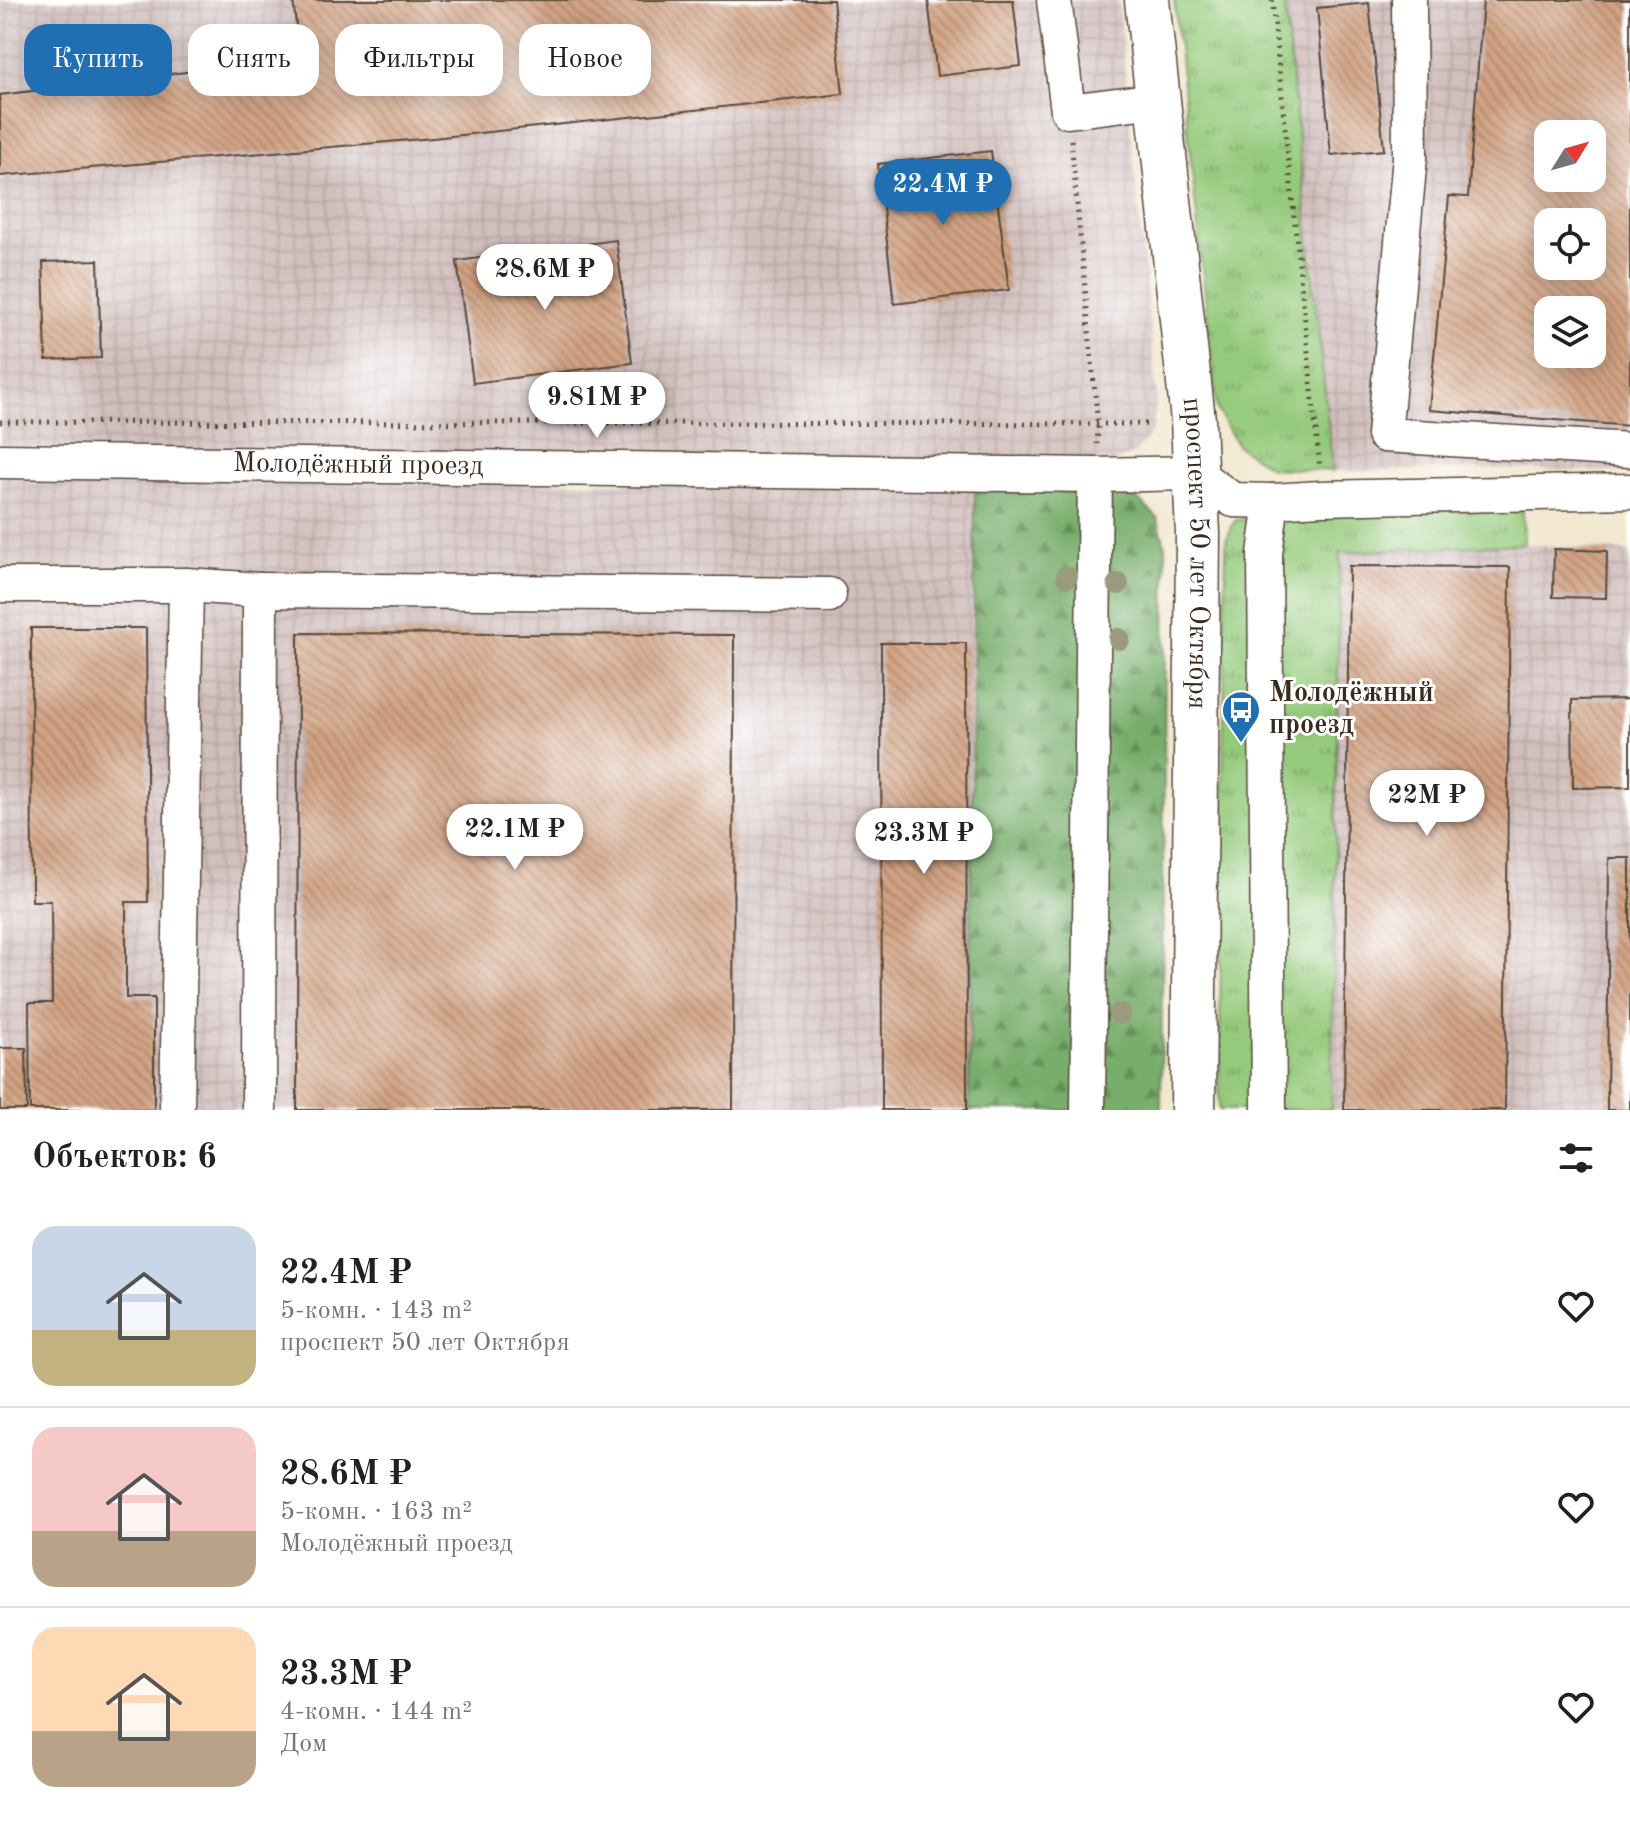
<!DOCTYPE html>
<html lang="ru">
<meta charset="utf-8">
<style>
:root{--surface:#fff;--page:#f2f2f2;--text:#202124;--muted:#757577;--line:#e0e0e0;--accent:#1f6fb2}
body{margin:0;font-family:"Old Standard TT",serif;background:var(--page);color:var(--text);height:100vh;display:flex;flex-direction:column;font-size:30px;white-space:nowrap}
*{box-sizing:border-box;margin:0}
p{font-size:26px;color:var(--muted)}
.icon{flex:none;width:44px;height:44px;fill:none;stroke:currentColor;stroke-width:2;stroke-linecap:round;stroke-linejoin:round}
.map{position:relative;height:1110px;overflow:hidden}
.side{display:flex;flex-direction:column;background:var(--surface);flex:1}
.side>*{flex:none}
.banner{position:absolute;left:24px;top:24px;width:800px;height:72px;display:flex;gap:16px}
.needle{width:52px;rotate:53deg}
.fabs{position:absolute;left:1534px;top:120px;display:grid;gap:16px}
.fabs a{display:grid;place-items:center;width:72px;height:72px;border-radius:16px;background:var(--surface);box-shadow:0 4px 20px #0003;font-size:40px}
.price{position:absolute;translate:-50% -68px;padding:0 18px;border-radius:28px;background:#fff;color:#222;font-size:26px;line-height:52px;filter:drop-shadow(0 2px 4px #0008)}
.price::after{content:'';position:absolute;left:50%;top:48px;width:24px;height:18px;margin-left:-12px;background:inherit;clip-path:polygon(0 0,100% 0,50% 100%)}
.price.selected{background:var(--accent);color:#fff}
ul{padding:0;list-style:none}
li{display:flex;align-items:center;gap:24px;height:200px;padding:0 32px}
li+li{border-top:2px solid var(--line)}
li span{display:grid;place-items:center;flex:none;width:224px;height:160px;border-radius:24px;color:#555}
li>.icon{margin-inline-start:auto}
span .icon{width:96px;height:96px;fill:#fffc;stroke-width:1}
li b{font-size:34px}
h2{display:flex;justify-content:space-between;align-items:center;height:96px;padding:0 32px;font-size:34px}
.pill{padding:0 28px;border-radius:24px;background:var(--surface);box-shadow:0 4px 20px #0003;font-size:28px;line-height:72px}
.pill.selected{background:var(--accent);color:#fff}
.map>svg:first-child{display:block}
.industrial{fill:url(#industrial-grid);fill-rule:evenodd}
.grass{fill:url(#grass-tufts);stroke:#687a4d;stroke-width:2}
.forest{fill:url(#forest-firs);stroke:#5a6c45;stroke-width:2}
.building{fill:url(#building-back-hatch);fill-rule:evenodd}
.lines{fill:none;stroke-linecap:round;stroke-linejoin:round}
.minor-casing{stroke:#564639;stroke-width:37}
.major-casing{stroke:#564639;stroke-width:47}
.path{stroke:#564639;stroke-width:5;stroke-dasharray:2 6;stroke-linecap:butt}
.minor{stroke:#fff;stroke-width:34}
.major{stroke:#fff;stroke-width:44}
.tree{fill:#9c9a7e}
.labels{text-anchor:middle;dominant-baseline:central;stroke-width:6;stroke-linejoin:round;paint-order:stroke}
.street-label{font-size:28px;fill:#3b2a1e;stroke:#fff}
.poi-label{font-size:28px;font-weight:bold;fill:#3b2a1e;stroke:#fff;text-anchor:start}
</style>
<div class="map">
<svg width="1630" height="1110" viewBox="0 0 1630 1110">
<defs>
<pattern id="industrial-grid" width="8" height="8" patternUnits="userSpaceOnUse" patternTransform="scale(2)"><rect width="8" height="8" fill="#d1bfbd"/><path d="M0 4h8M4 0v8" fill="none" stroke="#b4a4a2"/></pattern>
<pattern id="grass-tufts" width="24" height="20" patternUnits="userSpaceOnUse" patternTransform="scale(2)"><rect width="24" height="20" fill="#95ca7c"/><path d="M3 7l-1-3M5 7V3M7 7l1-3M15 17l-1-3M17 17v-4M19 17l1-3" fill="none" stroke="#7ba465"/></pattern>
<pattern id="forest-firs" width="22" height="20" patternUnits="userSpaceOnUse" patternTransform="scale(2)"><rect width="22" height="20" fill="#78ae6c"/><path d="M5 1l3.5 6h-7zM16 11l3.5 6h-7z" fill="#648e58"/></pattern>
<pattern id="building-back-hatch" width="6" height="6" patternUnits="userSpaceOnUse" patternTransform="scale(2)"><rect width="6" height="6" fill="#d1a283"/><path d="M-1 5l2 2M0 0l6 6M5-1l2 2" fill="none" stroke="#ab846b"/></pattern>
</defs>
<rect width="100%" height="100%" fill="#fff"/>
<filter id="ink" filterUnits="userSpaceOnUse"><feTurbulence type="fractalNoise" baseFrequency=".0125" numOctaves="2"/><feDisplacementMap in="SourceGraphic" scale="16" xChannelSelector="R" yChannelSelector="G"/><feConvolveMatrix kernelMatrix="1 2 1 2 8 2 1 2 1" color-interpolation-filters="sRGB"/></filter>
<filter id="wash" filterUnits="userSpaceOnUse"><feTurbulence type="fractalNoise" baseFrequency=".006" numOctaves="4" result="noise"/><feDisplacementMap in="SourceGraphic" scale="32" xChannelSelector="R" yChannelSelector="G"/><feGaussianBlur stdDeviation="1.8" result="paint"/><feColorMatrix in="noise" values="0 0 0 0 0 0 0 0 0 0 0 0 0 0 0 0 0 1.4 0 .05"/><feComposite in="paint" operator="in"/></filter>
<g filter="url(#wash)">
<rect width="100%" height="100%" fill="#f2e8d0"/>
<path class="industrial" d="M0 0H1118L1157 397 1152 432 1135 453 1106 466 0 448Z
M1284 0H1630V472L1488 469 1333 471ZM1548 134H1592V178H1548ZM1548 222H1592V266H1548ZM1548 310H1592V354H1548Z
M0 475 975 487 969 1110H0Z
M1524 544 1630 552V1110H1331L1340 552Z"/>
<path class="grass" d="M1174 0H1284L1333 471 1271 468 1238 446 1217 409Z
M1368 509 1523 511 1524 544 1340 552 1331 1110H1219L1226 540 1235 520Z"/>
<path class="forest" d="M975 487 1113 492 1137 499 1157 517 1166 548 1161 1110H969Z"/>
<g id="blocks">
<path class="building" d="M293 0H833L843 94 433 138 0 176V95L300 58Z
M928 0H1013L1021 66 937 76Z
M1483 0H1630V426L1429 410 1449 196 1468 197ZM1548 134H1592V178H1548ZM1548 222H1592V266H1548ZM1548 310H1592V354H1548Z
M1369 3 1384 150 1331 155 1317 8Z
M991 151 1009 290 894 304 878 164Z
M616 240 632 363 473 383 457 261Z
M98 260 101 358 46 360 43 262Z
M1554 549 1607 551 1606 598 1553 597Z
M1349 566 1510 567 1505 1110H1344Z
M31 628H146L148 902H126V998H154V1110H30L29 1003H52L51 901H32Z
M298 633 734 635 733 1110H297Z
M881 643H966L967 1110H882Z
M1630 699V787L1573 788 1572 700Z
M1609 858H1630V1110H1607Z
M0 1048H26L27 1110H0Z"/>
</g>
</g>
<g filter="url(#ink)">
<use href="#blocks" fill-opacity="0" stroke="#564639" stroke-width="2"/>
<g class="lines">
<defs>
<g id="minor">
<path d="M1054 0 1068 111 1157 100"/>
<path d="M1409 0 1410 157 1384 435 1630 450"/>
<path id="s1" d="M0 461 1095 475 1195 473 1233 500 1272 501 1321 498 1629 491"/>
<path d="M0 585H186L260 590"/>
<path d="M177 1110 186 585"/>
<path d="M259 1110 260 590 829 595"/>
<path d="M1088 1110 1095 475"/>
<path d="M1269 1110 1265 554 1272 501"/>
</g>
<g id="major">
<path id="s2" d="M1147 0 1193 420 1198 534 1193 1110"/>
</g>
</defs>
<use href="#minor" class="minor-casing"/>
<use href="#major" class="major-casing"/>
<path class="path" d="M1272 0 1320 469
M1071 140 1098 426 1097 444
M0 422 1149 424"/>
<use href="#minor" class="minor"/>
<use href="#major" class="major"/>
</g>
<g class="tree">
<circle cx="1067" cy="577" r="11"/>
<circle cx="1118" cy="584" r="11"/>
<circle cx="1119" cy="639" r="11"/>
<circle cx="1120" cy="1014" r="11"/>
</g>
</g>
<defs>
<symbol id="bus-pin" viewBox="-11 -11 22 30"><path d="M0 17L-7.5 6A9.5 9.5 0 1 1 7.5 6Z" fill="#1f6fb2" stroke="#fff"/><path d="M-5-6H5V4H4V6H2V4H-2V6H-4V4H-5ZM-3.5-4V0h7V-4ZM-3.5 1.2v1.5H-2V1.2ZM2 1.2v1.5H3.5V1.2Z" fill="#fff"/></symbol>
</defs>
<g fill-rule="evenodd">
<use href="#bus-pin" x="1219" y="688" width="44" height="60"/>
</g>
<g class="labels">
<g class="street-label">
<text stroke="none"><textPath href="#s1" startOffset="358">Молодёжный проезд</textPath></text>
<text stroke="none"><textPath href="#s2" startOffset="556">проспект 50 лет Октября</textPath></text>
</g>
<g class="poi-label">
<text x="1269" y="694">Молодёжный<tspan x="1269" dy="32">проезд</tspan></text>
</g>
</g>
</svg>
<div class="fabs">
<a><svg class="needle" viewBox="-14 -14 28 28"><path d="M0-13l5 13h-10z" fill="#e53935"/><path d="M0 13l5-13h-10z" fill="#757577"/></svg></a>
<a><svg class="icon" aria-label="locate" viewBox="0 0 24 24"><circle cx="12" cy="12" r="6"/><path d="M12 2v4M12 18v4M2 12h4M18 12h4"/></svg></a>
<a><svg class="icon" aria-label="layers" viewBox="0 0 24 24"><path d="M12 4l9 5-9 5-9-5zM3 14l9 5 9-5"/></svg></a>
</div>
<b class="price selected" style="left:943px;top:227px">22.4M ₽</b>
<b class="price" style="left:545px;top:312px">28.6M ₽</b>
<b class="price" style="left:597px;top:440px">9.81M ₽</b>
<b class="price" style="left:1427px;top:838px">22M ₽</b>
<b class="price" style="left:515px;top:872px">22.1M ₽</b>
<b class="price" style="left:924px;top:876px">23.3M ₽</b>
<div class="banner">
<a class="pill selected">Купить</a>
<a class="pill">Снять</a>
<a class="pill">Фильтры</a>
<a class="pill">Новое</a>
</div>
</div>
<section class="side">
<h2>Объектов: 6<svg class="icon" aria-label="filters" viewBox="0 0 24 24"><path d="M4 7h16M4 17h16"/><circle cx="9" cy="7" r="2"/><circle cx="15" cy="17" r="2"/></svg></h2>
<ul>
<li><span style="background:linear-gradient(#c9d6e8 65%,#c2b280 0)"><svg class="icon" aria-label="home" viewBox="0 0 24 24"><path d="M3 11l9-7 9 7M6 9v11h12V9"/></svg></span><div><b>22.4M ₽</b><p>5-комн. · 143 m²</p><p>проспект 50 лет Октября</p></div><svg class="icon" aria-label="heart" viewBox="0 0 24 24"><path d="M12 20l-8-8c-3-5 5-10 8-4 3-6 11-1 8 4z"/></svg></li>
<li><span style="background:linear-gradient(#f6c9c9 65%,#b9a48a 0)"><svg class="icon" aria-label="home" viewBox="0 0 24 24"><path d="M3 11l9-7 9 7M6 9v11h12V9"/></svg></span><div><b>28.6M ₽</b><p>5-комн. · 163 m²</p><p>Молодёжный проезд</p></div><svg class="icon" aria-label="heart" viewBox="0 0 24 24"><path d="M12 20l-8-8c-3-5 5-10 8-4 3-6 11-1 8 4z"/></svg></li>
<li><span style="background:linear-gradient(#ffd9b3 65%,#b9a48a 0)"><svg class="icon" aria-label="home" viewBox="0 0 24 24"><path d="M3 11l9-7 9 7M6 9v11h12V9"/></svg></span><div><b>23.3M ₽</b><p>4-комн. · 144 m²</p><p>Дом</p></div><svg class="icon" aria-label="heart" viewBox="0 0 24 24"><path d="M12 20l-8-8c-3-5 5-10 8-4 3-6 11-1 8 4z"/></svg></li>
</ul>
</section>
